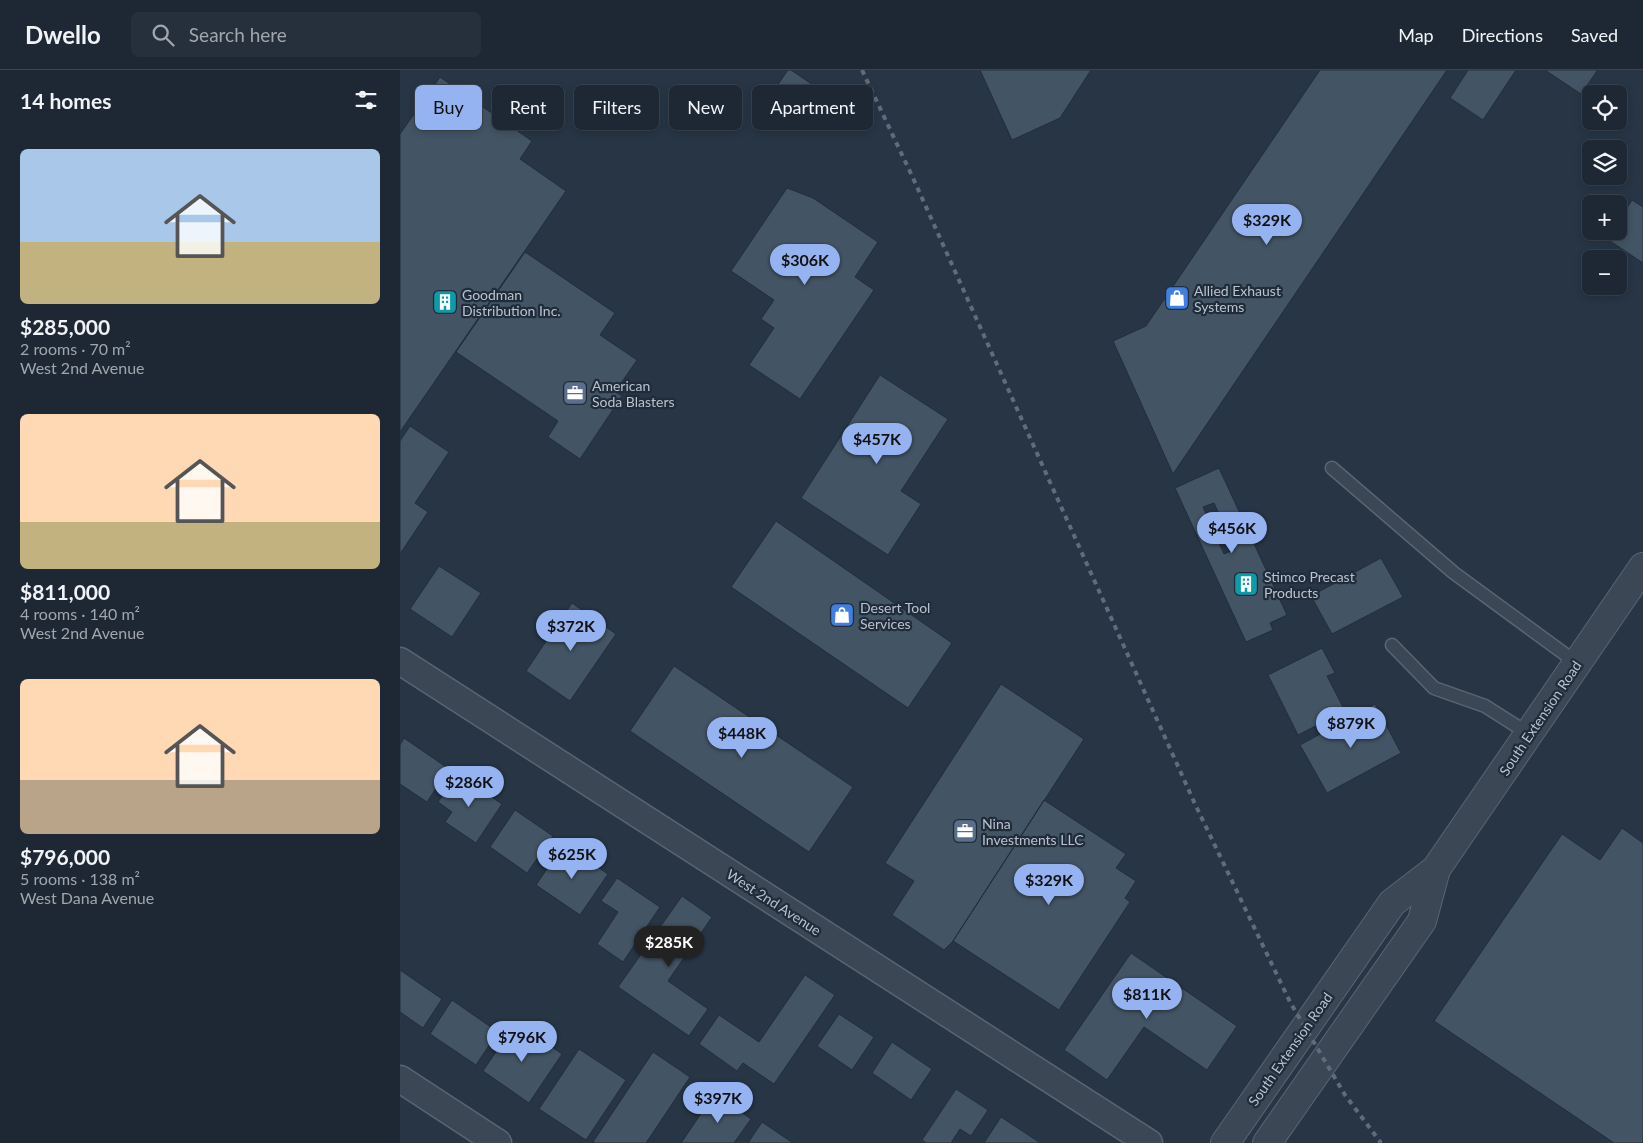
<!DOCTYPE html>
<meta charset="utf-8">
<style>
:root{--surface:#1d2834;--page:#25303c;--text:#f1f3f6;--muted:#a0a6ac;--line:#3b444f;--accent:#95b2f1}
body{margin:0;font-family:Lato,sans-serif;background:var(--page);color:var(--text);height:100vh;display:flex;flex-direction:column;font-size:19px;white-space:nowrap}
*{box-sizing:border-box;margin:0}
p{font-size:16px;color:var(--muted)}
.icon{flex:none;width:28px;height:28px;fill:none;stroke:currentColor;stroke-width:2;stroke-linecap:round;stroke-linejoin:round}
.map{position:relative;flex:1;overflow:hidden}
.details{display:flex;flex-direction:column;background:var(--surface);width:400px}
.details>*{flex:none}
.banner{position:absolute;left:15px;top:15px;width:475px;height:45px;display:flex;gap:10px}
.tools{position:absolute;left:1182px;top:15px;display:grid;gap:10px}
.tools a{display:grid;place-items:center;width:45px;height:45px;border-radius:8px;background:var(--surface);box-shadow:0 2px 8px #0003,0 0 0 1px var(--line);font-size:25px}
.price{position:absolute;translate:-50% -42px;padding:0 11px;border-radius:18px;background:var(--accent);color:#111;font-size:16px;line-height:32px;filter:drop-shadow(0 1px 2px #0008)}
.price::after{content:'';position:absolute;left:50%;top:30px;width:15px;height:11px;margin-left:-8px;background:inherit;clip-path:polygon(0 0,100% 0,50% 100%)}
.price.current{background:#222;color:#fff}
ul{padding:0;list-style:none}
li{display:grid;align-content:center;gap:10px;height:265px;padding:0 20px}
li span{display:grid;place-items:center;height:155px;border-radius:8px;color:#555}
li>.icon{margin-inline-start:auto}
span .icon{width:90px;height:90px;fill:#fffc;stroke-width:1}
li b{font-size:21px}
h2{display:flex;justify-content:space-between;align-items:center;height:60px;padding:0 20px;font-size:21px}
.pill{padding:0 18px;border-radius:8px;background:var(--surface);box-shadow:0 2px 8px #0003,0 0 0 1px var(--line);font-size:18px;line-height:45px}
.pill.current{background:var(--accent);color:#111}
header{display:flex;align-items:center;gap:30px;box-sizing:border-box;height:70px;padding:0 25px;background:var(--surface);border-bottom:1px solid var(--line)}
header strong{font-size:24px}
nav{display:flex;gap:28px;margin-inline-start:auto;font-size:18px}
.search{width:350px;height:45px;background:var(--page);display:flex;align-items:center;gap:12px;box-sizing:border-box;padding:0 18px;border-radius:8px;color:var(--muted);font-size:19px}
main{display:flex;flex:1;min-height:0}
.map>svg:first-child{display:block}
.building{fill:#435464;stroke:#222e3c;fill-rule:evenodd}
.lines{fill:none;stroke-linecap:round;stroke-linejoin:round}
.service-casing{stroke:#5a6572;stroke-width:15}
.minor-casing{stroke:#5a6572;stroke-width:29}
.tertiary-casing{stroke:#5a6572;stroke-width:30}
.service{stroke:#3c4755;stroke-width:12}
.minor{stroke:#3c4755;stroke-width:26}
.tertiary{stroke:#3c4755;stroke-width:28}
.rail{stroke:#5e6c7c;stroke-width:4;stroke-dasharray:5 5;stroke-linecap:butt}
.labels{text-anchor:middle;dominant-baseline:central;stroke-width:4.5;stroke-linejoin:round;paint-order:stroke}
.poi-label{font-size:14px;fill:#b9c2ce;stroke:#202c3a;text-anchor:start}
.street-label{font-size:14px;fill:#b9c2ce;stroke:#202c3a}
</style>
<header>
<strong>Dwello</strong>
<div class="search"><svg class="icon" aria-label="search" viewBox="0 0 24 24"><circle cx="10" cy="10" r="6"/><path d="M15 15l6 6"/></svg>Search here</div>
<nav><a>Map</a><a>Directions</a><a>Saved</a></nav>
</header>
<main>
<section class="details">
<h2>14 homes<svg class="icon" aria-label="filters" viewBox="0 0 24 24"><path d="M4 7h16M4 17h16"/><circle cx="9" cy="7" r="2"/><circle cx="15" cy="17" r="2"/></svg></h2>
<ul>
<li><span style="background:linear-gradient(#a9c7e8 60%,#c2b280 0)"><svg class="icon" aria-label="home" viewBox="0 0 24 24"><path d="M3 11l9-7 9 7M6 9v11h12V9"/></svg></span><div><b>$285,000</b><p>2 rooms · 70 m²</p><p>West 2nd Avenue</p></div></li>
<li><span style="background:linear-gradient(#ffd9b3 70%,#c2b280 0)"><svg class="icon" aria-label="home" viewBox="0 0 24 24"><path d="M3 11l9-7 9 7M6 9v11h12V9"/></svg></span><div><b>$811,000</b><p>4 rooms · 140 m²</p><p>West 2nd Avenue</p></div></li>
<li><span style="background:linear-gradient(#ffd9b3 65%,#b9a48a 0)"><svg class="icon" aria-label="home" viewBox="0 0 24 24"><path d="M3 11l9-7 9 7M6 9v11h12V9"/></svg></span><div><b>$796,000</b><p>5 rooms · 138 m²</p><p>West Dana Avenue</p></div></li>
</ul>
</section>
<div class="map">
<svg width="1243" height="1073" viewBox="0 0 1243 1073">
<rect width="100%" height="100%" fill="#273545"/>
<path class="building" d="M388 0H391L419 19 393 57 363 36Z
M580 0H691L660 48 612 70Z
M920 0H1047L773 404 713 271 746 256Z
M1068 0H1116L1083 50 1050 28Z
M1145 0H1196L1197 1 1181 24Z
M40 7 132 71 120 89 166 121 0 362V64Z
M387 118 413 128 478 172 455 207 474 220 400 329 349 295 374 258 361 249 374 230 331 201Z
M1232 130 1243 137V193L1207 169 1212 161H1219V151Z
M125 182 215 243 200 265 237 290 215 322 222 326 180 389 148 367 158 351 56 282Z
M480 305 548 349 501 421 521 434 488 485 401 428Z
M10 356 49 382 15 433 28 442 0 484V371Z
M819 398 887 545 870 553 873 560 846 572 775 418ZM814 433 835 479 824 484 803 437Z
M376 451 552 573 508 638 331 517Z
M981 488 1003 527 932 564 911 526Z
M39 496 81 523 52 567 10 539Z
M172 533 216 564 170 631 126 601Z
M922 578 935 603 927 606 945 641 898 665 868 605Z
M274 596 453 717 409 782 230 661Z
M601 614 684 669 553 871 544 880 492 845 514 811 485 793Z
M975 634 1001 683 927 723 900 675Z
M4 668 49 699 27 732 0 714V675Z
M57 704 102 734 76 773 45 752 52 742 38 732Z
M644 730 726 784 716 798 736 811 725 828 730 832 659 940 553 871Z
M115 740 153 766 127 803 90 777Z
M1222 758 1243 773V1073H1214L1034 951 1162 764 1200 790Z
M164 774 208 804 180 845 136 815Z
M217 808 260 837 223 892 197 874 218 842 201 831Z
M282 826 312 847 268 911 308 939 289 966 218 917Z
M731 883 837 956 807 1000 744 957 707 1010 664 980Z
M0 900 42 929 23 958 0 942Z
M405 905 435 925 374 1014 343 993 337 1001 299 974 319 945 359 972Z
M52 930 98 962 76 995 30 964Z
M439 944 474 967 452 1000 417 976Z
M116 952 162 984 129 1033 83 1001Z
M492 972 532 999 511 1030 472 1003Z
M179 979 226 1010 186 1070 139 1039Z
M253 982 290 1007 246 1073H195L193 1072Z
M556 1019 588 1040 571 1066 560 1059 551 1073H526L522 1070Z
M315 1023 351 1049 334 1073H281Z
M601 1047 639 1072V1073H584Z
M362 1052 393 1073H348Z"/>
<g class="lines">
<defs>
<path id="service" d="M932 398 1054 503 1177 593
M992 575 1034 618 1085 636 1129 664"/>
<path id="minor" d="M0 591 749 1073
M0 1009 98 1073"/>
<path id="tertiary" d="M825 1073 992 833 1036 799 1243 497
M867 1073 1022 851 1036 799"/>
</defs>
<use href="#service" class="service-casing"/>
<use href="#minor" class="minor-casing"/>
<use href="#tertiary" class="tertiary-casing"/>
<use href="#service" class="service"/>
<use href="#minor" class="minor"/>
<use href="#tertiary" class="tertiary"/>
<path class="rail" d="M462 0 513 108 795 734 890 932 945 1025 981 1073"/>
</g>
<defs>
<symbol id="shop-square" viewBox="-11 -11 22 22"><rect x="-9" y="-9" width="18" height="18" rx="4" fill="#3f7fe0" stroke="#202c3a"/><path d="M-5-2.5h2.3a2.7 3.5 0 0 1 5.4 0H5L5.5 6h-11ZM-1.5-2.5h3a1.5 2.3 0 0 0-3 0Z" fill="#fff"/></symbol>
<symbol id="building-square" viewBox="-11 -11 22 22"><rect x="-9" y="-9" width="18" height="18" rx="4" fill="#0f9aa8" stroke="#202c3a"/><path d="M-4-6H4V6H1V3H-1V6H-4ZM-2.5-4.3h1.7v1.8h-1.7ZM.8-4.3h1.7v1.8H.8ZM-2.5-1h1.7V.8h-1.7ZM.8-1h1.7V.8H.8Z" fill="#fff"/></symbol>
<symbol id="office-square" viewBox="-11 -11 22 22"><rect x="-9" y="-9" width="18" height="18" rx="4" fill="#5c6f8a" stroke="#202c3a"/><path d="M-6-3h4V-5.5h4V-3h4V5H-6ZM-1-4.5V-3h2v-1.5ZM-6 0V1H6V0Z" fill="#fff"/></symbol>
</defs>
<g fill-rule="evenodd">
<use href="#shop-square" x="763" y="214" width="28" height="28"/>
<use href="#building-square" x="31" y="218" width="28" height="28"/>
<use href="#office-square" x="161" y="309" width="28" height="28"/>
<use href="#building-square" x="832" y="500" width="28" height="28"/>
<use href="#shop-square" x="428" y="531" width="28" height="28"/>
<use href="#office-square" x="551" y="747" width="28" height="28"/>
</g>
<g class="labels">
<g class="poi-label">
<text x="794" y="220">Allied Exhaust<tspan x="794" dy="16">Systems</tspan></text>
<text x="62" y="224">Goodman<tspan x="62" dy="16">Distribution Inc.</tspan></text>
<text x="192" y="315">American<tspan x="192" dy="16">Soda Blasters</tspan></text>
<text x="864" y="506">Stimco Precast<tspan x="864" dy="16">Products</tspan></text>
<text x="460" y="537">Desert Tool<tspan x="460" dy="16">Services</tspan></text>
<text x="582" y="753">Nina<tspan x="582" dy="16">Investments LLC</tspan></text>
</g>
<g class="street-label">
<text transform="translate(1140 648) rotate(-56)">South Extension Road</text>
<text transform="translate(374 832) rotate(33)">West 2nd Avenue</text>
<text transform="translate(890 979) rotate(-55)">South Extension Road</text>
</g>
</g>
</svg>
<div class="tools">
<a><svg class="icon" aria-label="locate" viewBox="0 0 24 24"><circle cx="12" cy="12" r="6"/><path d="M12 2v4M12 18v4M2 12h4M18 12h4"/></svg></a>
<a><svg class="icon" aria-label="layers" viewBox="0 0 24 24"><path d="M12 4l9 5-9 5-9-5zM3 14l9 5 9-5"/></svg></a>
<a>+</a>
<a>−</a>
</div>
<b class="price" style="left:867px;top:176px">$329K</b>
<b class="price" style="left:405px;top:216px">$306K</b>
<b class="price" style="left:477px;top:395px">$457K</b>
<b class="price" style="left:832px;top:484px">$456K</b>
<b class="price" style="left:171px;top:582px">$372K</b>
<b class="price" style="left:951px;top:679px">$879K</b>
<b class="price" style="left:342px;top:689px">$448K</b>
<b class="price" style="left:69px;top:738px">$286K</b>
<b class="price" style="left:172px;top:810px">$625K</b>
<b class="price" style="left:649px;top:836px">$329K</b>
<b class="price current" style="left:269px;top:898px">$285K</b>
<b class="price" style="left:747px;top:950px">$811K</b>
<b class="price" style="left:122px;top:993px">$796K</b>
<b class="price" style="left:318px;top:1054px">$397K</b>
<div class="banner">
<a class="pill current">Buy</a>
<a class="pill">Rent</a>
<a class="pill">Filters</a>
<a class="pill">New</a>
<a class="pill">Apartment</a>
</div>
</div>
</main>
